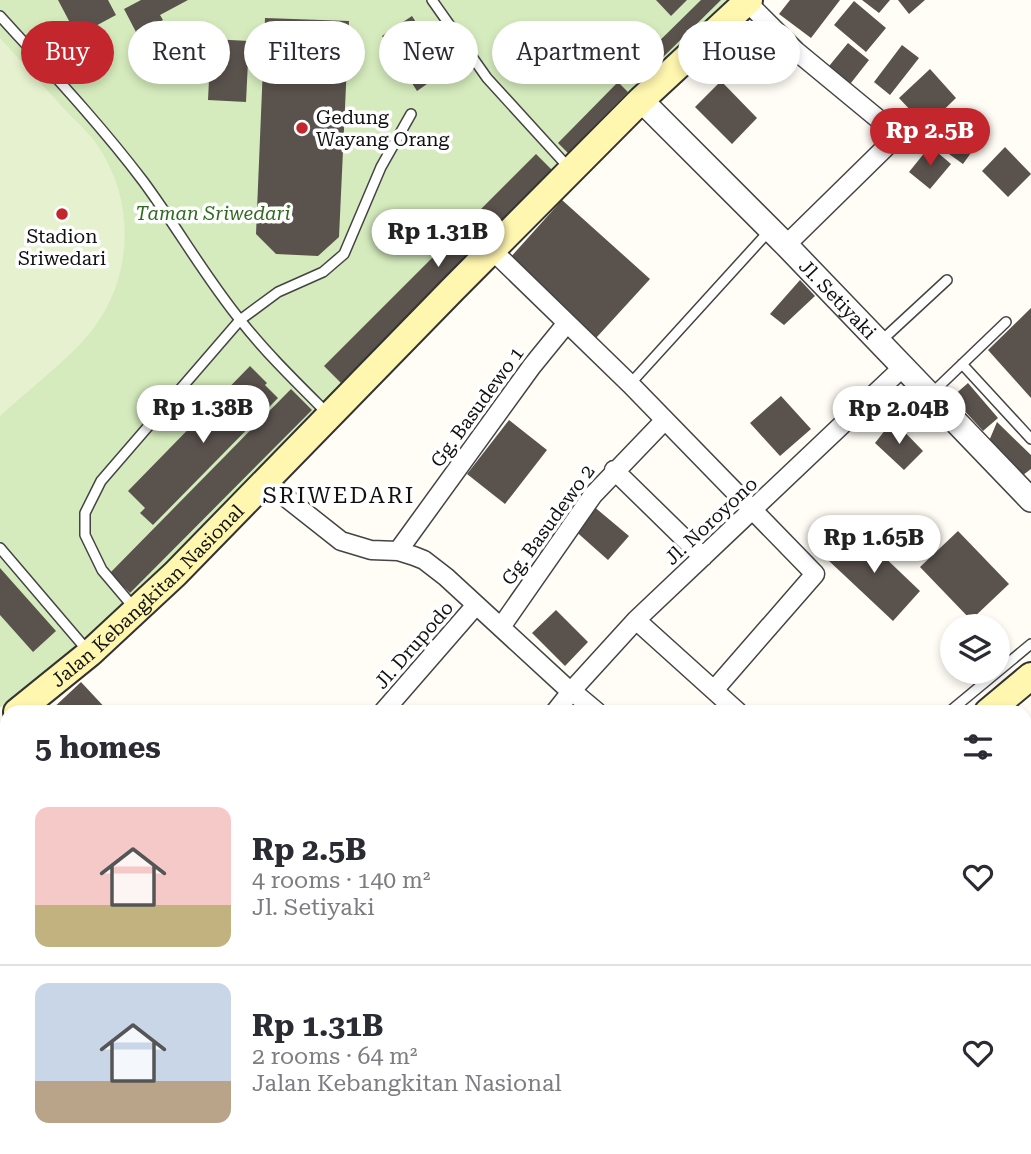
<!DOCTYPE html>
<meta charset="utf-8">
<style>
:root{--surface:#fff;--page:#f7f7f7;--text:#2b2b33;--muted:#7c7c81;--line:#e1e1e2;--accent:#c4262e}
body{margin:0;font-family:"Roboto Serif",serif;background:var(--page);color:var(--text);height:100vh;display:flex;flex-direction:column;font-size:26px;white-space:nowrap}
*{box-sizing:border-box;margin:0}
p{font-size:23px;color:var(--muted)}
.icon{flex:none;width:38px;height:38px;fill:none;stroke:currentColor;stroke-width:2;stroke-linecap:round;stroke-linejoin:round}
.map{position:relative;flex:1;overflow:hidden}
.drawer{position:absolute;left:0px;top:705px;width:1032px;height:450px;display:flex;flex-direction:column;background:var(--surface);border-radius:21px 21px 0 0;box-shadow:0 4px 10px #0003}
.drawer>*{flex:none}
.guide{position:absolute;left:21px;top:21px;width:990px;height:63px;display:flex;gap:14px}
.buttons{position:absolute;left:940px;top:614px;display:grid;gap:14px}
.buttons a{display:grid;place-items:center;width:70px;height:70px;border-radius:50%;background:var(--surface);box-shadow:0 4px 10px #0003;font-size:35px}
.price{position:absolute;translate:-50% -60px;padding:0 16px;border-radius:24px;background:#fff;color:#222;font-size:23px;line-height:46px;filter:drop-shadow(0 2px 4px #0008)}
.price::after{content:'';position:absolute;left:50%;top:42px;width:21px;height:16px;margin-left:-10px;background:inherit;clip-path:polygon(0 0,100% 0,50% 100%)}
.price.active{background:var(--accent);color:#fff}
ul{padding:0;list-style:none}
li{display:flex;align-items:center;gap:21px;height:175px;padding:0 35px}
li+li{border-top:2px solid var(--line)}
li span{display:grid;place-items:center;flex:none;width:196px;height:140px;border-radius:14px;color:#555}
li>.icon{margin-inline-start:auto}
span .icon{width:84px;height:84px;fill:#fffc;stroke-width:1}
li b{font-size:30px}
h2{display:flex;justify-content:space-between;align-items:center;height:84px;padding:0 35px;font-size:30px}
.chip{padding:0 24px;border-radius:32px;background:var(--surface);box-shadow:0 4px 10px #0003;font-size:24px;line-height:63px}
.chip.active{background:var(--accent);color:#fff}
.map>svg:first-child{display:block}
.green{fill:#d5ebbd}
.pitch{fill:#e6f2cf}
.building{fill:#5a524d}
.lines{fill:none;stroke-linecap:round;stroke-linejoin:round}
.service-casing{stroke:#444;stroke-width:12}
.minor-casing{stroke:#444;stroke-width:21}
.tertiary-casing{stroke:#444;stroke-width:26}
.secondary-casing{stroke:#333;stroke-width:30}
.service{stroke:#fff;stroke-width:9}
.minor{stroke:#fff;stroke-width:18}
.tertiary{stroke:#fff;stroke-width:23}
.secondary{stroke:#fff6b0;stroke-width:26}
.poi-dot{fill:#c4262e;stroke:#fff;stroke-width:2.5}
.labels{text-anchor:middle;dominant-baseline:central;stroke-width:7;stroke-linejoin:round;paint-order:stroke}
.poi-label{font-size:19px;fill:#111;stroke:#fff;text-anchor:start}
.park-label{font-size:19px;font-style:italic;fill:#2f6b1f;stroke:#fff}
.street-label{font-size:19px;fill:#111;stroke:#fff}
.quarter-label{font-size:23px;letter-spacing:2px;fill:#111;stroke:#fff}
</style>
<div class="map">
<svg width="1031" height="1154" viewBox="0 0 1031 1154">
<rect width="100%" height="100%" fill="#fffdf5"/>
<path class="green" d="M0 0H731L658 69 102 626 0 708Z"/>
<path class="pitch" d="M0 38C23 63 45 88 68 113 79 124 92 136 100 149 138 209 132 288 83 341 58 368 27 391 0 416Z"/>
<path class="building" d="M58 0H108L116 15 77 36Z
M141 0H188L160 15 163 20 137 34 124 9Z
M656 0H687L671 16Z
M701 0H721L653 67 643 57Z
M790 0H840L811 38 779 14Z
M862 0H890L879 13Z
M898 0H925L909 14Z
M854 1 886 28 866 52 834 25Z
M412 16 447 70 417 91 382 36Z
M265 18 349 21 339 237 318 256 276 254 256 234Z
M211 39 249 41 246 102 208 100Z
M848 43 869 60 847 88 825 71Z
M902 45 919 58 890 95 874 82Z
M930 69 956 98 926 127 899 98Z
M721 81 757 118 732 144 695 107Z
M618 82 628 92 568 153 558 143Z
M947 121 978 143 963 164 932 142Z
M930 146 951 164 930 189 909 172Z
M1005 147 1031 174 1008 197 982 171Z
M536 154 553 171 341 383 324 366Z
M562 200 650 279 596 338 509 259Z
M800 280 815 296 784 325 770 314Z
M1031 308V398L988 350Z
M250 366 267 383 265 385 278 398 153 525 140 513 145 508 128 491Z
M968 383 998 418 983 431 952 397Z
M291 389 312 410 130 593 110 573Z
M781 396 811 429 780 456 750 423Z
M509 420 547 450 505 504 467 474Z
M893 420 923 451 904 470 875 443Z
M997 422 1031 455V469L1023 475 989 441Z
M592 505 629 536 608 560 572 528Z
M856 530 920 591 893 621 828 560Z
M958 531 1009 584 971 620 920 567Z
M0 568 56 631 33 652 0 615Z
M556 610 588 642 565 666 532 633Z
M81 682 109 712H49Z
M1026 1038 1031 1042V1081L1026 1076Z
M652 1148H688L683 1154H660Z"/>
<g class="lines">
<defs>
<path id="service" d="M432 0 487 78 570 169
M0 16C49 70 99 123 143 181 177 227 205 277 241 321 267 354 298 384 328 414
M881 341 947 280
M962 364 1031 439
M630 384 770 230
M931 394 1006 322
M0 548 87 650
M135 609 102 570 85 535V513L101 481 240 320 278 292 323 272 344 254 381 167 411 114
M949 712 1031 644
M514 1154 519 1148"/>
<path id="minor" d="M747 2 796 51 888 127 893 136 888 145 786 245
M492 250 630 384 815 574 714 690
M614 470 703 557
M265 481 341 541 371 550 398 551 414 556 424 560 446 577 571 692
M398 551 532 366 567 323
M636 620 738 712
M501 627 593 495 664 421
M572 691 597 712
M383 712 476 605
M555 712 574 688 636 620 903 367
M0 1088 7 1093
M80 1148 88 1154
M742 1154 747 1148"/>
<g id="tertiary">
<path id="s1" d="M641 100 786 245 1031 500"/>
<path d="M870 1148 876 1154"/>
</g>
<g id="secondary">
<path id="s2" d="M17 712 90 653 175 574 453 289 641 100 749 0"/>
<path d="M988 712 1031 676"/>
<path d="M0 839 7 847"/>
<path d="M282 1148 287 1154"/>
<path d="M557 1154 562 1148"/>
</g>
</defs>
<use href="#service" class="service-casing"/>
<use href="#minor" class="minor-casing"/>
<use href="#tertiary" class="tertiary-casing"/>
<use href="#secondary" class="secondary-casing"/>
<use href="#service" class="service"/>
<use href="#minor" class="minor"/>
<use href="#tertiary" class="tertiary"/>
<use href="#secondary" class="secondary"/>
</g>
<g class="poi-dot">
<circle cx="302" cy="128" r="7"/>
<circle cx="62" cy="214" r="7"/>
</g>
<g class="labels">
<g class="poi-label">
<text x="316" y="117">Gedung<tspan x="316" dy="22">Wayang Orang</tspan></text>
<text x="62" y="236" text-anchor="middle">Stadion<tspan x="62" dy="22">Sriwedari</tspan></text>
</g>
<g class="park-label">
<text x="213" y="213">Taman Sriwedari</text>
</g>
<g class="street-label">
<text stroke="none"><textPath href="#s1" startOffset="280">Jl. Setiyaki</textPath></text>
<text transform="translate(477 407) rotate(-54)">Gg. Basudewo 1</text>
<text transform="translate(711 521) rotate(-43)">Jl. Noroyono</text>
<text transform="translate(548 525) rotate(-54)">Gg. Basudewo 2</text>
<text stroke="none"><textPath href="#s2" startOffset="175">Jalan Kebangkitan Nasional</textPath></text>
<text transform="translate(414 645) rotate(-49)">Jl. Drupodo</text>
</g>
<g class="quarter-label">
<text x="339" y="495">SRIWEDARI</text>
</g>
</g>
</svg>
<div class="buttons">
<a><svg class="icon" aria-label="layers" viewBox="0 0 24 24"><path d="M12 4l9 5-9 5-9-5zM3 14l9 5 9-5"/></svg></a>
</div>
<b class="price active" style="left:930px;top:168px">Rp 2.5B</b>
<b class="price" style="left:438px;top:269px">Rp 1.31B</b>
<b class="price" style="left:203px;top:445px">Rp 1.38B</b>
<b class="price" style="left:899px;top:446px">Rp 2.04B</b>
<b class="price" style="left:874px;top:575px">Rp 1.65B</b>
<div class="guide">
<a class="chip active">Buy</a>
<a class="chip">Rent</a>
<a class="chip">Filters</a>
<a class="chip">New</a>
<a class="chip">Apartment</a>
<a class="chip">House</a>
</div>
<section class="drawer">
<h2>5 homes<svg class="icon" aria-label="filters" viewBox="0 0 24 24"><path d="M4 7h16M4 17h16"/><circle cx="9" cy="7" r="2"/><circle cx="15" cy="17" r="2"/></svg></h2>
<ul>
<li><span style="background:linear-gradient(#f6c9c9 70%,#c2b280 0)"><svg class="icon" aria-label="home" viewBox="0 0 24 24"><path d="M3 11l9-7 9 7M6 9v11h12V9"/></svg></span><div><b>Rp 2.5B</b><p>4 rooms · 140 m²</p><p>Jl. Setiyaki</p></div><svg class="icon" aria-label="heart" viewBox="0 0 24 24"><path d="M12 20l-8-8c-3-5 5-10 8-4 3-6 11-1 8 4z"/></svg></li>
<li><span style="background:linear-gradient(#c9d6e8 70%,#b9a48a 0)"><svg class="icon" aria-label="home" viewBox="0 0 24 24"><path d="M3 11l9-7 9 7M6 9v11h12V9"/></svg></span><div><b>Rp 1.31B</b><p>2 rooms · 64 m²</p><p>Jalan Kebangkitan Nasional</p></div><svg class="icon" aria-label="heart" viewBox="0 0 24 24"><path d="M12 20l-8-8c-3-5 5-10 8-4 3-6 11-1 8 4z"/></svg></li>
</ul>
</section>
</div>
